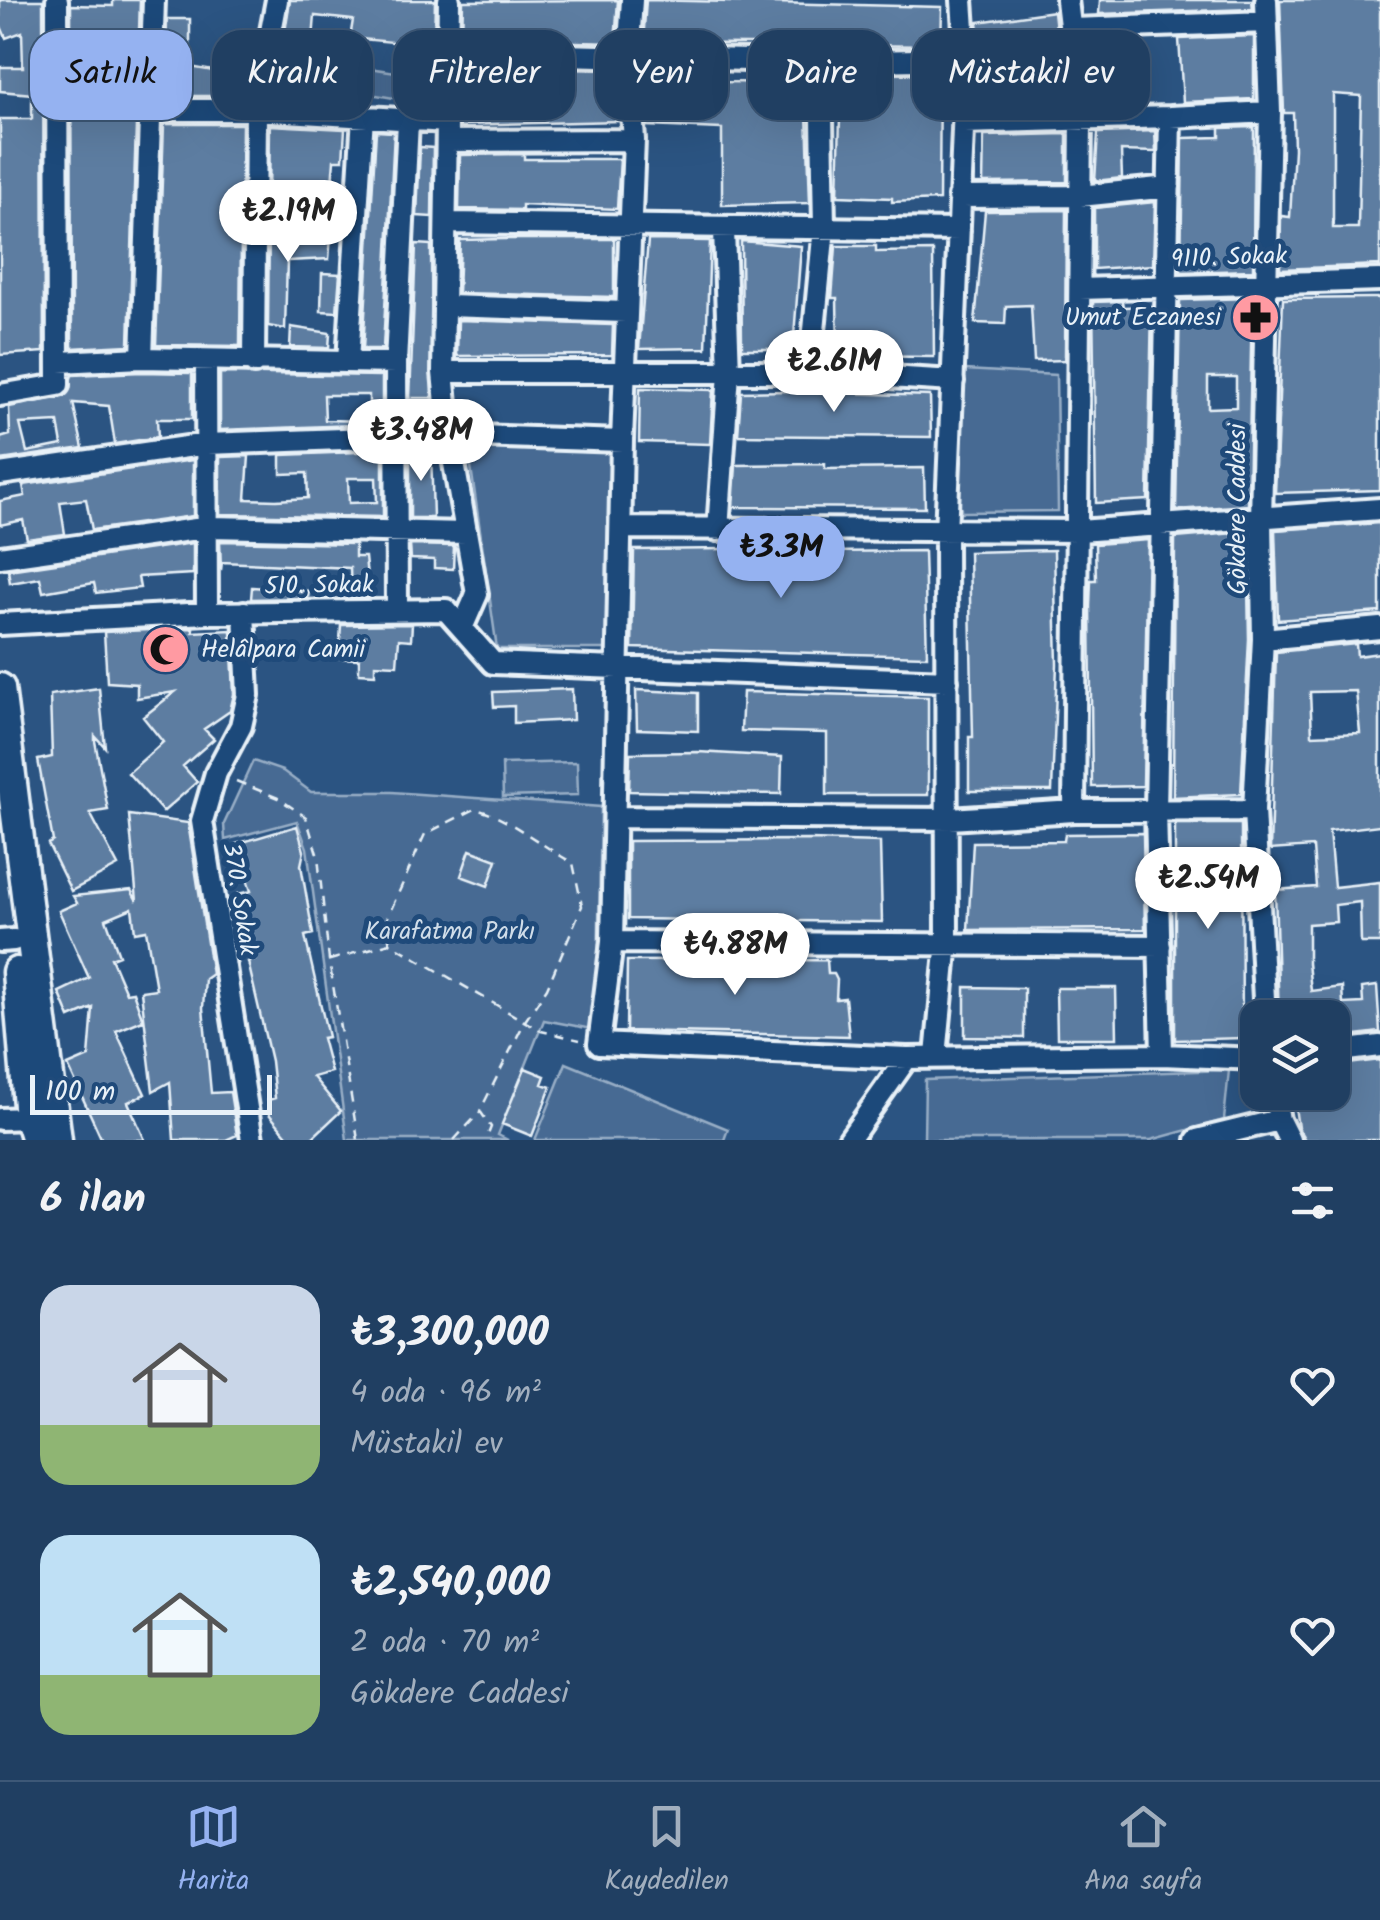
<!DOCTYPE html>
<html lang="tr">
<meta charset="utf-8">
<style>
:root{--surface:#203f62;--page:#2d4a6b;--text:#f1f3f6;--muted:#a2afbe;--line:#3d5877;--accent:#95b2f1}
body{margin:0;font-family:Kalam,sans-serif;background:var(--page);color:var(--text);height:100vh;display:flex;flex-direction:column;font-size:38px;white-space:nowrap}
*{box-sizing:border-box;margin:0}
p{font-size:32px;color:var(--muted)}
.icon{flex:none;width:55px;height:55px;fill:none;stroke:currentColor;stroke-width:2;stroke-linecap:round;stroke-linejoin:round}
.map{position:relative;height:1140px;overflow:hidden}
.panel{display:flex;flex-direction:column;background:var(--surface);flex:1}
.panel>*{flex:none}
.banner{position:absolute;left:30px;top:30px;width:1320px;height:90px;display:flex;gap:20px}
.tools{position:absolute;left:1240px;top:1000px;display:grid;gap:20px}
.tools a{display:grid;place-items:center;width:110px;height:110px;border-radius:20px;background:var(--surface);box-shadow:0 10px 40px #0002,0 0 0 2px var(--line);font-size:50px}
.scale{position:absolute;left:30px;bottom:25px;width:242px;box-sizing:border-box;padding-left:10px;border:5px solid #e8f1f8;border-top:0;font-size:28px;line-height:35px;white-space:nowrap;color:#e8f1f8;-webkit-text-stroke:8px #1f4a7a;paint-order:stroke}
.price{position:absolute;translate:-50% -85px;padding:0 22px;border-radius:35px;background:#fff;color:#222;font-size:32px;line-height:65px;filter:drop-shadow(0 2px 5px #0008)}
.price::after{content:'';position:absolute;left:50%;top:60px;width:30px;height:22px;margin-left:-15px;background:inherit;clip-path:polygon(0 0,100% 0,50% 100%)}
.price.on{background:var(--accent);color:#111}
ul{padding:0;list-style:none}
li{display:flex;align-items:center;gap:30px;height:250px;padding:0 40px}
li span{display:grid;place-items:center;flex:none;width:280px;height:200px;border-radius:30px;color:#555}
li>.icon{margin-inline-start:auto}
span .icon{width:120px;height:120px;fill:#fffc;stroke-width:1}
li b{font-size:42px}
h2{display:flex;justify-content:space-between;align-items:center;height:120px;padding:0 40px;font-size:42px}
.pill{padding:0 35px;border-radius:30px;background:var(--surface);box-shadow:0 10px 40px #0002,0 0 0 2px var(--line);font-size:35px;line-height:90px}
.pill.on{background:var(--accent);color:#111}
.tabs{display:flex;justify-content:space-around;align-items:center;height:140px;border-top:2px solid var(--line);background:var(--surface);font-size:28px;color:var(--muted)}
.tabs a{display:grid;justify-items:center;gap:5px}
.tabs .on{color:var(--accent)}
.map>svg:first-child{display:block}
.green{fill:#476b93;stroke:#98aec6;stroke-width:2.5}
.building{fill:#5d7da1;stroke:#e8f1f8;stroke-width:2.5;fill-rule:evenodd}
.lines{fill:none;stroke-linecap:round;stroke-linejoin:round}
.street-casing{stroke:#e8f1f8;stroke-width:28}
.secondary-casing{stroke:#e8f1f8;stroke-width:35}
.path{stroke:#e8f1f8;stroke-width:2.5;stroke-dasharray:10 8;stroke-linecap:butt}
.street{stroke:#1f4a7a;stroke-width:20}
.secondary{stroke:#1f4a7a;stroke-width:28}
.labels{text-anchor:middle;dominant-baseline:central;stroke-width:10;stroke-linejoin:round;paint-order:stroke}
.street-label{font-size:25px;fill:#e8f1f8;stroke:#1f4a7a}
.poi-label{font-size:25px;fill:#e8f1f8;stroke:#1f4a7a;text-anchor:end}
.park-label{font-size:25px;fill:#d0dde9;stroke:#1f4a7a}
</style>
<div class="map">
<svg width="1380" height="1140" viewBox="0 0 1380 1140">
<rect width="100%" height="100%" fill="#2b5482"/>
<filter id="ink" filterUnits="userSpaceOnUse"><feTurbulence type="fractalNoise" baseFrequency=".01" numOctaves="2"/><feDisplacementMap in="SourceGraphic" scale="20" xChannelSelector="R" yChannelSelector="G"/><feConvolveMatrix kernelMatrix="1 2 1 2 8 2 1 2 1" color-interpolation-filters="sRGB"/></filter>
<g filter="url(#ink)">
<path class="green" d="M356 66 422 76 434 69 439 77 434 105 353 91Z
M965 370 1056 375 1058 511 962 512 957 497Z
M468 446 613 451 606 649H497Z
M253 761 283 771 311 792H392L601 807 597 1030 544 1020 498 1135 508 1140H347L307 848 297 821 225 840 224 824Z
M577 762 578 795 503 797 502 764Z
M566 1063 728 1129 724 1140H535Z
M1229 1070 1224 1120 1151 1140H924L925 1080Z"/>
<path class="building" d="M0 0H43L44 352 0 355V119H32V94L0 91V67H23L22 32 6 38 0 24Z
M113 0H140L129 345 72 348 71 5 113 6Z
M290 0H435L434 46 350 38 353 20 315 16 309 85 351 86V102L276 98 278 78 296 77 298 40 284 38Z
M618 0 615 43 462 39 463 1Z
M646 0 942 7 941 46 643 43Z
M1100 0H1252L1253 9 1099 14Z
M1280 0H1380V265L1280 269 1281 216 1290 217 1294 149 1293 113H1284ZM1333 94 1361 96 1358 228H1333Z
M1054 11 1063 94 986 96 978 22Z
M167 19H190V67L248 77 245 96H165Z
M1254 36V99L1183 102 1179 39Z
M1093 47 1132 48V72H1140V96L1094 100Z
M462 67 613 70 619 121 461 125Z
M643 71 720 82 806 83 810 203 722 205V129L647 126Z
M940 73 939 200 892 202V198L838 196 841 75Z
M164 124H242L240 346 156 345Z
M270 125 345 129 343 160H334L332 184H338L336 198H269Z
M1254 127 1253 270 1181 272 1183 138 1220 137V128Z
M376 131 394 132 383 349H363Z
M1155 131 1156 152 1121 151 1122 178 1095 181 1098 133Z
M1067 134V182L983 183 984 136Z
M420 147 433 148 432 217 417 216Z
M524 154V159H620L617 209 522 205V210L459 209 460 155Z
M1155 202 1153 265 1094 269V208Z
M1066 210 1065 360 1034 361 1031 305 1006 306 1005 324 975 323 985 211Z
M288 221 290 237H331L329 259 287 261 285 329 268 326 269 223Z
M504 239H614V297L458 293 460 240Z
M648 240 710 241 706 348 639 349Z
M741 241 801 246 793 349H742Z
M416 244 431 245 432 398H410Z
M836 246H876V252L933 251 934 357 838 356 837 298H832Z
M322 273 340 274 337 312 321 311Z
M1252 298 1248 505 1176 510 1180 300ZM1208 377H1236V407L1208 408Z
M1370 298H1380V490L1275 493 1283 299Z
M1122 301 1123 307 1152 306 1148 500 1096 503 1093 302Z
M458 320 613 325 612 355 457 356Z
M291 327 330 333 329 348 290 347Z
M142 372 192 373V419H157L158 437 115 444 109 406 73 403 83 448 1 460 0 438 10 435 9 407 65 396 72 375ZM58 422 62 445 27 452 20 424Z
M220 373 382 376V424L220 430ZM324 395H369V421L325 420Z
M640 388 713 390 710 444 639 442Z
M787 391 930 396 931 437 738 435 741 392Z
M431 449 433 518H410V450Z
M383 451V517L220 514V457L249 456 246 499 276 500 308 498 307 473 281 474V455ZM348 478H376L377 502 349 503Z
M193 460V516L92 530 86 499 60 502 65 534 27 539 23 520 0 525V501L25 496 23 485Z
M825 464V469L924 468 925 508 733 507 736 465Z
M1380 523V612L1278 620 1275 530Z
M1247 532 1249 639 1241 794 1173 797 1175 538Z
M1148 540 1143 786 1092 787 1090 606 1091 580H1096L1095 544Z
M220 541 355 544V557H365L369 597H351L350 568 222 562 221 570Z
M193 543V574L138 577 140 588 96 593 94 583 43 592 40 578 10 583 8 570Z
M410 545 454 546 453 569 434 568V560L411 559Z
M820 548V552L924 551 927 656 632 648 634 550Z
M1054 550 1057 664 1052 791H969V737H973L969 552Z
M252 587 309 591 308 598 251 599Z
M412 624 411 640 399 639 397 665 375 664V674L359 673V659L339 658 341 625Z
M193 628V632L231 630 234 694 230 711 204 729 214 739 183 766 197 782 163 812 128 773 163 742 143 717 175 692 137 698V684L107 682 104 632Z
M1356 644 1357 656 1380 653V825L1329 831 1334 887 1380 882V943H1361L1360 902 1335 905 1336 922 1308 924V963L1311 991 1342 987 1343 1004 1363 1003 1362 988 1377 986 1380 1032 1332 1038V1018H1279L1275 890 1316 887 1313 847 1270 850 1276 652ZM1356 691 1360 733 1312 735 1310 692Z
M99 688 105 747 95 736V741L108 810 90 813 118 866 71 891 48 844 53 841 38 760 52 757 50 695Z
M572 689 573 720 514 723V706L494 707 493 692Z
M636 690 698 693V731L637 729Z
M743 692 928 697V795H827V733L741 731Z
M698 752 782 757 781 794 629 791 630 753Z
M129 815 188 823 212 974 205 979 203 1008 211 1093 230 1092 237 1135 226 1140H174L170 1082 153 1091 141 991 156 989 146 930 135 932 132 908 106 919 119 955 111 958 126 993 133 992 143 1020 116 1031 145 1094 128 1102 145 1140H102L68 1066 89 1057 93 1008 70 1018 59 992 89 978 59 911 77 903 73 896 131 890 137 901Z
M1175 824H1241L1242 1038 1175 1040Z
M297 826 304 851 301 865 313 934 305 936 328 1037 322 1038 331 1072 313 1077 341 1111 310 1140H291L269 1114 268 1100 275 1098 271 1061 248 962 255 960 238 894 251 891 236 844Z
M1143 833 1145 929 968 930 973 842 1064 841 1065 834Z
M810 840 880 842 882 922 628 919V841Z
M470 850 497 860 488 886 461 876Z
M827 960 828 974H834L837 980 836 999 845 998 849 1036 626 1031 627 961Z
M965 987 1024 988V1038L965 1037Z
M1056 988H1116L1117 1038H1057Z
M1380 1060V1140H1305L1298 1128 1293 1092H1332V1066Z
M525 1068 545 1076 542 1084 551 1087 532 1136 502 1124Z"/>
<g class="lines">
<defs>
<path id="street" d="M449 0 443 372 449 435 477 594 463 626
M632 0 628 58 634 140 622 441 612 942 599 1044 907 1058 1162 1055 1258 1059
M1067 0 1081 120 1074 811
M1073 29 1267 22
M448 52 821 62 966 59
M149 110H256L447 122
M1170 117 1270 112
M964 123 1170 117 1156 810 1162 1055
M447 141 634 140
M959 197 1080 196 1169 187
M447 223 959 230
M1080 289 1380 280
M447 306 625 312
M142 358 154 0
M206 361 207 613
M59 362 142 358 396 363
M348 362 363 115
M254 363 256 110 277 0
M443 372H810L953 381
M810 372 824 227 821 62
M0 395 58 385 57 0
M0 474 207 444 449 435 622 441
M621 528 1079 531 1380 509
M718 530 729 373 724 230
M0 557 210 527 465 533
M397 609 396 363 408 121
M244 612 248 695 241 726 216 773 202 821 252 1140
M0 624 207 613 446 610 493 663 947 681
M1263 639 1380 628
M616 817 950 819 1074 811 1254 810
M0 941 14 940
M612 942 1160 946
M1265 1018 1254 810 1263 639 1261 521 1270 112 1266 0
M1332 1052 1380 1046
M936 1056 947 941 946 533 966 59 962 0
M1274 1092 1279 1120 1289 1140
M0 1119 29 1118
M849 1140 907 1058
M1197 1140 1279 1120"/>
<path id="secondary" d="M0 688 57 1140
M17 972 29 1118 36 1140"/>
</defs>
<use href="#street" class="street-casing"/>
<use href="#secondary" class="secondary-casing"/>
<path class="path" d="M236 781 278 798 306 817 318 857 329 960 358 1140
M390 943 385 923 425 834 475 809C507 816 541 846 573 863L582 906 547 988 525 1021 480 1111 491 1127 486 1140
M330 960 390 943 541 1031 580 1040
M454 1140 480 1112"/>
<use href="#street" class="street"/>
<use href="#secondary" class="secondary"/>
</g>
</g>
<defs>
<symbol id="pharmacy-disc" viewBox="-11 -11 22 22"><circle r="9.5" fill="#ff9aa2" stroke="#1f4a7a"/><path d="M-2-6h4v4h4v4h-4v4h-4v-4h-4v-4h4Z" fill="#111"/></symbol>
<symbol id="mosque-disc" viewBox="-11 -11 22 22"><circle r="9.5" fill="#ff9aa2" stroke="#1f4a7a"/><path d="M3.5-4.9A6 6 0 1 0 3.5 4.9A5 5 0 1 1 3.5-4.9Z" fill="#111"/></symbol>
</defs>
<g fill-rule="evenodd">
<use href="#pharmacy-disc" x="1228" y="290" width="55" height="55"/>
<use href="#mosque-disc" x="138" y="622" width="55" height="55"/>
</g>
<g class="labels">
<g class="street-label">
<text transform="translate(1229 258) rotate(-2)">9110. Sokak</text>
<text transform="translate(1238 509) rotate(-90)">Gökdere Caddesi</text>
<text transform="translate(319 586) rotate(-1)">510. Sokak</text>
<text transform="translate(239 899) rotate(81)">370. Sokak</text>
</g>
<g class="poi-label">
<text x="1221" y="318">Umut Eczanesi</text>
<text x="201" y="650" text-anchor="start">Helâlpara Camii</text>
</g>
<g class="park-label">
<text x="450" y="932">Karafatma Parkı</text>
</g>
</g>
</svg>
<div class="tools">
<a><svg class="icon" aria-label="layers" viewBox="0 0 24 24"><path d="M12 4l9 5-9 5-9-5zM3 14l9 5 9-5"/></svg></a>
</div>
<div class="scale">100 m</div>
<b class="price" style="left:288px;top:265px">₺2.19M</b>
<b class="price" style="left:834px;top:415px">₺2.61M</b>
<b class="price" style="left:421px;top:484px">₺3.48M</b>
<b class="price on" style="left:781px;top:601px">₺3.3M</b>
<b class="price" style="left:1208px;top:932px">₺2.54M</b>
<b class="price" style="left:735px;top:998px">₺4.88M</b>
<div class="banner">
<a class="pill on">Satılık</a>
<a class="pill">Kiralık</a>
<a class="pill">Filtreler</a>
<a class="pill">Yeni</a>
<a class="pill">Daire</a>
<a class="pill">Müstakil ev</a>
</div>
</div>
<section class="panel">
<h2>6 ilan<svg class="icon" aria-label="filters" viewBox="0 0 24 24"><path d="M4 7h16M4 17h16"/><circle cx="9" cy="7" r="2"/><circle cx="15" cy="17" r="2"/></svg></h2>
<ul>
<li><span style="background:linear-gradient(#c9d6e8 70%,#8fb573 0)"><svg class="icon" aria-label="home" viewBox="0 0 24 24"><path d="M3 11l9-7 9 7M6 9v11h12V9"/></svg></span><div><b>₺3,300,000</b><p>4 oda · 96 m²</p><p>Müstakil ev</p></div><svg class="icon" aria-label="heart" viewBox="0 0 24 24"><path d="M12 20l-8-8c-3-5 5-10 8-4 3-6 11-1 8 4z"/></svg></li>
<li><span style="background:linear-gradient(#bfe0f5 70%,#8fb573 0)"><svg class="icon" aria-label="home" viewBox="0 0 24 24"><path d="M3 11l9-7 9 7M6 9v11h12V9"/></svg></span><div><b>₺2,540,000</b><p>2 oda · 70 m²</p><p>Gökdere Caddesi</p></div><svg class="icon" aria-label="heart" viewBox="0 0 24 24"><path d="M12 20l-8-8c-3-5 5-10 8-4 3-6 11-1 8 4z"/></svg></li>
</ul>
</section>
<nav class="tabs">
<a class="on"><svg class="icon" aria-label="map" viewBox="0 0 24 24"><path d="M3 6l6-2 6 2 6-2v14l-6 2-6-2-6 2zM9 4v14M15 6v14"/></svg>Harita</a>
<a><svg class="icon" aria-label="saved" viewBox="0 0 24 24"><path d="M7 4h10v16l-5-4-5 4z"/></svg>Kaydedilen</a>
<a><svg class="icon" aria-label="home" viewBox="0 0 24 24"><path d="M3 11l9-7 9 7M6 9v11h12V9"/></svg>Ana sayfa</a>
</nav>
